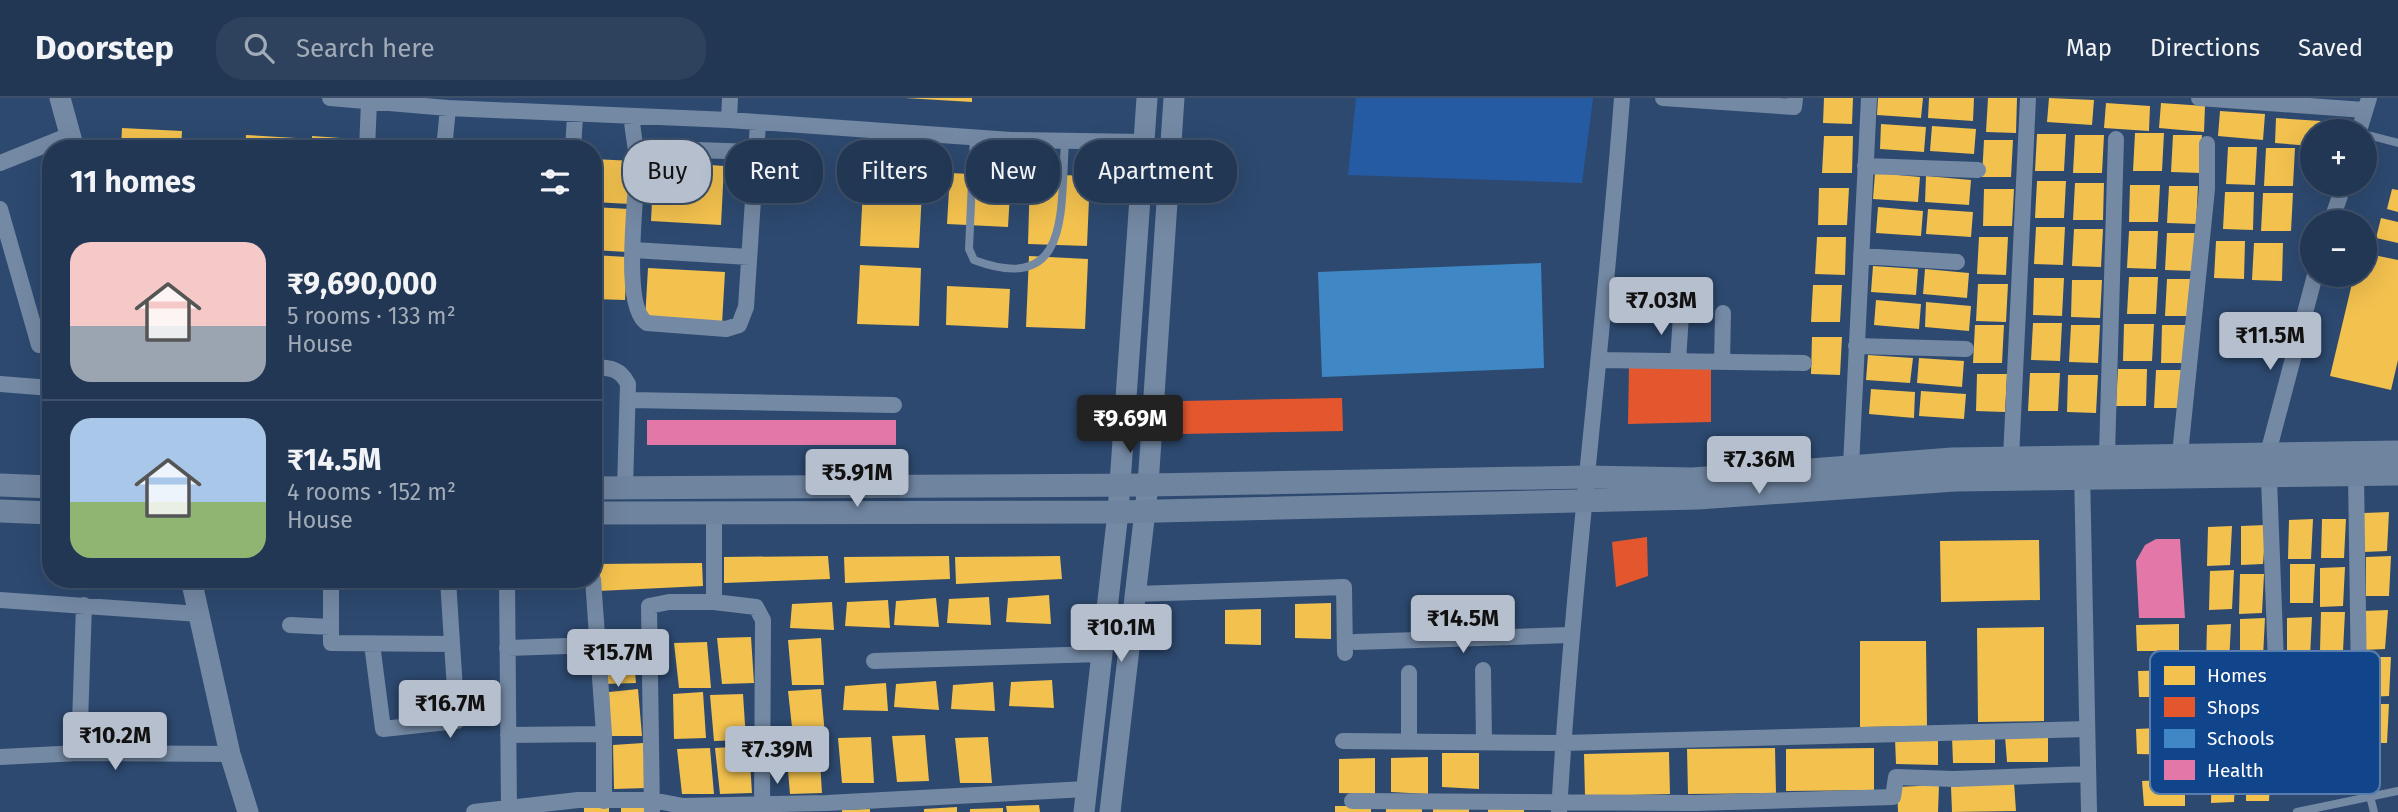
<!DOCTYPE html>
<meta charset="utf-8">
<style>
:root{--surface:#223753;--page:#2e425d;--text:#f1f3f6;--muted:#a2acb8;--line:#3f516a;--accent:#b6bfcd}
body{margin:0;font-family:"Fira Sans",sans-serif;background:var(--page);color:var(--text);height:100vh;display:flex;flex-direction:column;font-size:26px;white-space:nowrap}
*{box-sizing:border-box;margin:0}
p{font-size:23px;color:var(--muted)}
.icon{flex:none;width:38px;height:38px;fill:none;stroke:currentColor;stroke-width:2;stroke-linecap:round;stroke-linejoin:round}
.map{position:relative;flex:1;overflow:hidden}
.side{position:absolute;left:42px;top:42px;width:560px;height:448px;display:flex;flex-direction:column;background:var(--surface);border-radius:28px;box-shadow:0 7px 28px #0002,0 0 0 2px var(--line)}
.side>*{flex:none}
.top-card{position:absolute;left:623px;top:42px;width:665px;height:63px;display:flex;gap:14px}
.controls{position:absolute;left:2300px;top:21px;display:grid;gap:14px}
.controls a{display:grid;place-items:center;width:77px;height:77px;border-radius:50%;background:var(--surface);box-shadow:0 7px 28px #0002,0 0 0 2px var(--line);font-size:35px}
.price{position:absolute;translate:-50% -60px;padding:0 16px;border-radius:7px;background:var(--accent);color:#111;font-size:23px;line-height:46px;filter:drop-shadow(0 2px 4px #0008)}
.price::after{content:'';position:absolute;left:50%;top:42px;width:21px;height:16px;margin-left:-10px;background:inherit;clip-path:polygon(0 0,100% 0,50% 100%)}
.price.selected{background:#222;color:#fff}
ul{padding:0;list-style:none}
li{display:flex;align-items:center;gap:21px;height:175px;padding:0 28px}
li+li{border-top:2px solid var(--line)}
li span{display:grid;place-items:center;flex:none;width:196px;height:140px;border-radius:21px;color:#555}
li>.icon{margin-inline-start:auto}
span .icon{width:84px;height:84px;fill:#fffc;stroke-width:1}
li b{font-size:30px}
h2{display:flex;justify-content:space-between;align-items:center;height:84px;padding:0 28px;font-size:30px}
.pill{padding:0 24px;border-radius:28px;background:var(--surface);box-shadow:0 7px 28px #0002,0 0 0 2px var(--line);font-size:24px;line-height:63px}
.pill.selected{background:var(--accent);color:#111}
header{display:flex;align-items:center;gap:42px;box-sizing:border-box;height:98px;padding:0 35px;background:var(--surface);border-bottom:2px solid var(--line)}
header strong{font-size:33px}
nav{display:flex;gap:38px;margin-inline-start:auto;font-size:24px}
.search{width:490px;height:63px;background:var(--page);display:flex;align-items:center;gap:18px;box-sizing:border-box;padding:0 24px;border-radius:28px;color:var(--muted);font-size:26px}
.map>svg:first-child{display:block}
.green{fill:#245ba3}
.homes{fill:#f2c14e}
.shops{fill:#e4572e}
.schools{fill:#3f88c5}
.health{fill:#e377a8}
.lines{fill:none;stroke-linecap:round;stroke-linejoin:round}
.service{stroke:#7489a4;stroke-width:8}
.minor{stroke:#7489a4;stroke-width:16}
.tertiary{stroke:#7489a4;stroke-width:21}
.secondary{stroke:#6f849f;stroke-width:23}
.key{fill:#11458b;stroke:#587dae;stroke-width:2}
.key-label{font-size:19px;fill:#fff}
</style>
<header>
<strong>Doorstep</strong>
<div class="search"><svg class="icon" aria-label="search" viewBox="0 0 24 24"><circle cx="10" cy="10" r="6"/><path d="M15 15l6 6"/></svg>Search here</div>
<nav><a>Map</a><a>Directions</a><a>Saved</a></nav>
</header>
<div class="map">
<svg width="2398" height="714" viewBox="0 0 2398 714">
<rect width="100%" height="100%" fill="#2d496f"/>
<path class="green" d="M1356 0H1593L1582 85 1348 77Z"/>
<path class="homes" d="M905 0H972V4Z
M1824 0H1853L1852 26 1823 25Z
M1878 0H1923L1921 20 1877 17Z
M1929 0H1974L1973 23 1928 20Z
M1988 0H2017L2016 35 1986 34Z
M2049 0 2094 2 2092 27 2047 24Z
M2106 5 2150 8 2149 33 2104 30Z
M2161 5 2205 8 2204 34 2159 30Z
M2220 13 2265 16 2263 42 2218 38Z
M2276 20 2321 23 2320 33H2312V48L2275 45Z
M1881 26 1926 29 1924 54 1880 51Z
M1932 28 1976 31 1974 56 1930 53Z
M122 30 182 33 181 51H121Z
M2135 35H2164L2162 73H2133Z
M2037 36H2066L2064 73H2035Z
M246 37 296 40 295 51H245Z
M2075 37H2104L2102 75H2073Z
M2173 37H2202L2200 75 2171 74Z
M312 38 355 41 354 51H312Z
M1824 38H1853L1852 75H1822Z
M1984 42H2013L2011 79H1982Z
M2228 49H2257L2255 87 2226 86Z
M2266 50H2295L2293 88H2264Z
M593 61 634 63 630 106 593 104Z
M654 63 724 68 721 127 651 123Z
M864 72 923 75 919 150 860 148Z
M950 75 1011 78 1008 129 947 126Z
M1875 75 1920 79 1918 104 1873 101Z
M1030 76 1090 78 1087 148 1028 146Z
M1926 78 1971 82 1969 107 1925 104Z
M2037 83H2066L2064 120H2035Z
M2075 85H2104L2103 122H2073Z
M2130 87H2160L2158 124H2129Z
M2169 88H2198L2196 126 2167 125Z
M1819 90H1849L1847 127H1818Z
M1984 91H2014L2012 128H1983Z
M2392 91 2398 92V114L2387 111Z
M2225 94H2254L2253 132 2223 131Z
M2263 95H2293L2291 133H2261Z
M593 109 629 111 627 154 593 152Z
M1878 109 1923 113 1921 138 1876 135Z
M1928 111 1973 114 1971 139 1926 136Z
M2381 120 2398 124V145L2376 140Z
M2036 129H2065L2063 167 2034 166Z
M2074 131H2103L2101 169 2072 168Z
M2129 133H2158L2156 171 2127 170Z
M2167 135H2196L2194 173 2165 172Z
M1817 139H1846L1845 177 1815 176Z
M1979 139H2008L2006 177 1977 176Z
M2216 143H2245L2244 181 2214 180Z
M2254 145H2283L2282 183 2252 182Z
M2364 155 2398 162V262L2391 292 2330 278 2354 177H2364Z
M593 157 627 159 625 202 593 201Z
M1029 158 1088 161 1085 231 1026 229Z
M860 167 921 170 919 228 857 226Z
M1873 168 1918 171 1916 197 1871 194Z
M648 170 725 174 722 226 645 222Z
M1925 171 1969 175 1967 200 1923 196Z
M2129 179H2158L2156 216H2127Z
M2034 180H2064L2062 218 2033 217Z
M2167 181H2194L2192 218H2165Z
M2072 182H2102L2100 220 2071 219Z
M1978 186H2008L2006 224 1976 223Z
M1813 187H1842L1840 224H1811Z
M947 188 1010 191 1008 230 946 227Z
M1876 202 1921 206 1919 231 1874 227Z
M1926 204 1971 208 1969 233 1925 229Z
M2033 225H2062L2060 263 2031 262Z
M2124 226H2154L2152 263H2123Z
M1975 227H2004L2002 265H1973Z
M2071 227H2100L2098 265 2069 264Z
M2162 227H2190L2186 265H2161Z
M1812 239H1842L1840 277 1811 276Z
M1868 257 1913 260 1910 285 1866 282Z
M1919 260 1964 263 1962 289 1917 285Z
M2118 271H2147L2146 308H2116Z
M2156 272H2186L2183 310H2154Z
M2030 275H2060L2058 313H2028Z
M1977 276H2007L2005 314 1976 313Z
M2068 277H2098L2096 315 2067 314Z
M1871 291 1915 294 1914 320 1869 316Z
M1921 293 1966 296 1964 321 1919 318Z
M2389 414 2387 453 2364 454V415Z
M2313 421 2311 461H2288L2289 422Z
M2322 421H2346L2344 460H2321Z
M2266 427 2263 466 2241 467V428Z
M2232 428 2230 467 2207 468 2208 429Z
M2039 442 2040 502 1941 504 1940 443Z
M828 458 830 481 724 485V459Z
M949 458 950 481 845 485 844 459Z
M1060 458 1062 481 956 486 955 459Z
M2391 458 2389 498H2366V459Z
M702 465 703 488 598 493 597 466Z
M2290 466H2315L2313 505H2290Z
M2345 469 2343 508 2320 509V470Z
M2234 472 2232 511 2209 512 2210 473Z
M2240 476H2264L2262 515 2239 516Z
M1049 497 1051 526 1006 524 1008 500Z
M989 499 991 527 947 525 949 501Z
M936 500 939 529 894 527 896 503Z
M888 502 890 530 845 528 847 504Z
M832 504 834 532 790 530 792 506Z
M1331 505V541L1295 540V506Z
M1261 511V547L1225 546V512Z
M2388 512 2385 551 2362 552 2363 513Z
M2321 514H2345L2343 553H2320Z
M2312 519 2310 559H2287V520Z
M2265 520 2263 559 2240 560V521Z
M2179 526V553H2137L2136 527Z
M2231 526 2229 565 2206 566 2207 527Z
M2044 529V623L1978 624 1977 530Z
M632 539 636 585 603 586 602 542Z
M751 539 754 585 722 586 717 540Z
M821 540 824 587H792L788 542Z
M1860 543H1926L1927 628 1860 629Z
M707 544 711 590H679L674 545Z
M2367 559H2391L2389 598 2366 599Z
M2181 572V599H2139L2138 573Z
M1052 582 1054 610 1009 608 1011 584Z
M936 583 939 612 894 609 896 586Z
M993 584 995 613 951 611 953 587Z
M886 585 888 613 843 612 845 588Z
M638 591 642 638H610L609 594Z
M821 591 825 638H793L788 593Z
M703 594 706 640 674 641 673 596Z
M743 596 746 642 714 643 710 597Z
M2365 606H2389L2387 645H2364Z
M2179 629V657L2137 656 2136 631Z
M925 637 929 683 897 684 892 638Z
M2048 637V664H2007L2005 638Z
M1995 638V665H1953L1952 639Z
M871 639 874 685H842L838 640Z
M988 639 992 685H960L955 640Z
M1938 639V667L1896 666 1895 641Z
M643 645 647 690 614 691 613 647Z
M749 648 752 695 720 696 715 650Z
M819 648 822 695 790 696 786 650Z
M710 650 714 696H682L677 651Z
M1775 650 1776 695 1688 696 1687 651Z
M1874 650V692L1786 693V651Z
M1669 654 1670 696 1585 698 1584 656Z
M1442 655H1479V691L1442 689Z
M1428 659V696L1391 694V660Z
M1375 660V696L1339 695V661Z
M2246 664H2271L2269 703H2246Z
M2212 665H2236L2234 704 2211 705Z
M2185 681V708H2144L2142 683Z
M2014 684 2016 713 1952 714 1951 689Z
M1939 687 1938 714H1898L1897 689Z
M584 706 609 707V714H584Z
M1039 707 1040 714H1007L1006 708Z
M1335 708H1371V714H1335Z
M1433 708H1469V714H1433Z
M1488 708H1524V714H1488Z
M957 709V714H924V711Z
M621 710H647V714H621Z
M1003 710V714H970V711Z
M1386 710H1422V714H1386Z
M870 711V714H842V712Z"/>
<path class="shops" d="M1629 267 1711 270V324L1628 326Z
M1342 300 1343 333 1182 336 1181 303Z
M1647 439 1648 478 1616 489 1612 444Z"/>
<path class="schools" d="M1541 165 1544 270 1322 279 1318 174Z"/>
<path class="health" d="M647 322H896V347H647Z
M2156 441H2180L2185 520H2139L2136 463 2145 447Z"/>
<g class="lines">
<path class="service" d="M2364 36 2398 45
M974 38 969 151 974 162C1072 199 1060 109 1065 44
M2370 698 2374 714
M2297 714 2398 693"/>
<path class="minor" d="M330 0 448 10 729 22 1011 42 1145 44
M1663 0 1794 9 1795 0
M2199 0 2364 12
M632 19C632 34 636 47 637 61 638 93 620 209 647 225L726 231 739 227 746 209 758 25
M729 22 730 0
M2359 33 2369 0
M636 50 756 54
M367 51 369 4
M444 51 448 10
M573 51 575 18
M0 65 70 37
M1865 68 1978 72
M0 111 39 247
M2331 124 2344 86
M633 152 749 159
M1861 158 1957 164
M1856 248 1966 251
M1600 262 1804 265
M1678 263 1681 217
M1722 264 1723 215
M593 269C610 270 620 270 628 286L625 390
M0 286 51 290
M630 302 894 307
M2107 356 2116 41
M2180 356 2207 91V46
M2011 360 2028 0
M1851 368 1869 0
M2082 372 2089 714
M2356 377 2360 654
M331 481V545L452 546
M507 481 509 714
M593 481 604 636V703
M1135 496 1344 489 1345 555
M0 502 199 516
M714 504 756 509 763 522 762 714
M290 527 331 529
M1355 544 1570 537
M372 546 383 631 457 623 448 482
M507 550 596 547
M874 563 1101 556
M1483 572 1484 644
M1409 575V644
M508 637 604 636
M1343 643 1563 645 2087 631
M79 655 84 507
M0 659 79 655 230 656
M2280 669 2268 355 2315 177
M1352 703 1695 705 1893 699 1896 679 1954 681 2088 676
M474 714 578 702H652L683 708 827 705 1086 691
M652 714 649 508 669 504H714V416
M1559 714C1573 475 1604 239 1622 0"/>
<path class="tertiary" d="M60 0 74 51
M191 481 230 656 248 714
M1084 714 1118 414 1147 0
M1110 714 1148 387 1174 0"/>
<path class="secondary" d="M0 387 51 389
M593 390 1148 387 1587 379 1693 381 1952 361 2398 354
M0 413 51 415
M593 415 1118 414 1698 400 1955 382 2398 376"/>
</g>
<rect x="2150" y="553" width="230" height="143" rx="10" class="key"/>
<rect x="2164" y="568" width="31" height="19" fill="#f2c14e"/>
<rect x="2164" y="599" width="31" height="20" fill="#e4572e"/>
<rect x="2164" y="631" width="31" height="19" fill="#3f88c5"/>
<rect x="2164" y="662" width="31" height="20" fill="#e377a8"/>
<g class="key-label">
<text x="2207" y="584">Homes</text>
<text x="2207" y="616">Shops</text>
<text x="2207" y="647">Schools</text>
<text x="2207" y="679">Health</text>
</g>
</svg>
<div class="controls">
<a>+</a>
<a>−</a>
</div>
<b class="price" style="left:1661px;top:239px">₹7.03M</b>
<b class="price" style="left:2270px;top:274px">₹11.5M</b>
<b class="price selected" style="left:1130px;top:357px">₹9.69M</b>
<b class="price" style="left:1759px;top:398px">₹7.36M</b>
<b class="price" style="left:857px;top:411px">₹5.91M</b>
<b class="price" style="left:1463px;top:557px">₹14.5M</b>
<b class="price" style="left:1121px;top:566px">₹10.1M</b>
<b class="price" style="left:618px;top:591px">₹15.7M</b>
<b class="price" style="left:450px;top:642px">₹16.7M</b>
<b class="price" style="left:115px;top:674px">₹10.2M</b>
<b class="price" style="left:777px;top:688px">₹7.39M</b>
<div class="top-card">
<a class="pill selected">Buy</a>
<a class="pill">Rent</a>
<a class="pill">Filters</a>
<a class="pill">New</a>
<a class="pill">Apartment</a>
</div>
<section class="side">
<h2>11 homes<svg class="icon" aria-label="filters" viewBox="0 0 24 24"><path d="M4 7h16M4 17h16"/><circle cx="9" cy="7" r="2"/><circle cx="15" cy="17" r="2"/></svg></h2>
<ul>
<li><span style="background:linear-gradient(#f6c9c9 60%,#9aa5b1 0)"><svg class="icon" aria-label="home" viewBox="0 0 24 24"><path d="M3 11l9-7 9 7M6 9v11h12V9"/></svg></span><div><b>₹9,690,000</b><p>5 rooms · 133 m²</p><p>House</p></div></li>
<li><span style="background:linear-gradient(#a9c7e8 60%,#8fb573 0)"><svg class="icon" aria-label="home" viewBox="0 0 24 24"><path d="M3 11l9-7 9 7M6 9v11h12V9"/></svg></span><div><b>₹14.5M</b><p>4 rooms · 152 m²</p><p>House</p></div></li>
</ul>
</section>
</div>
